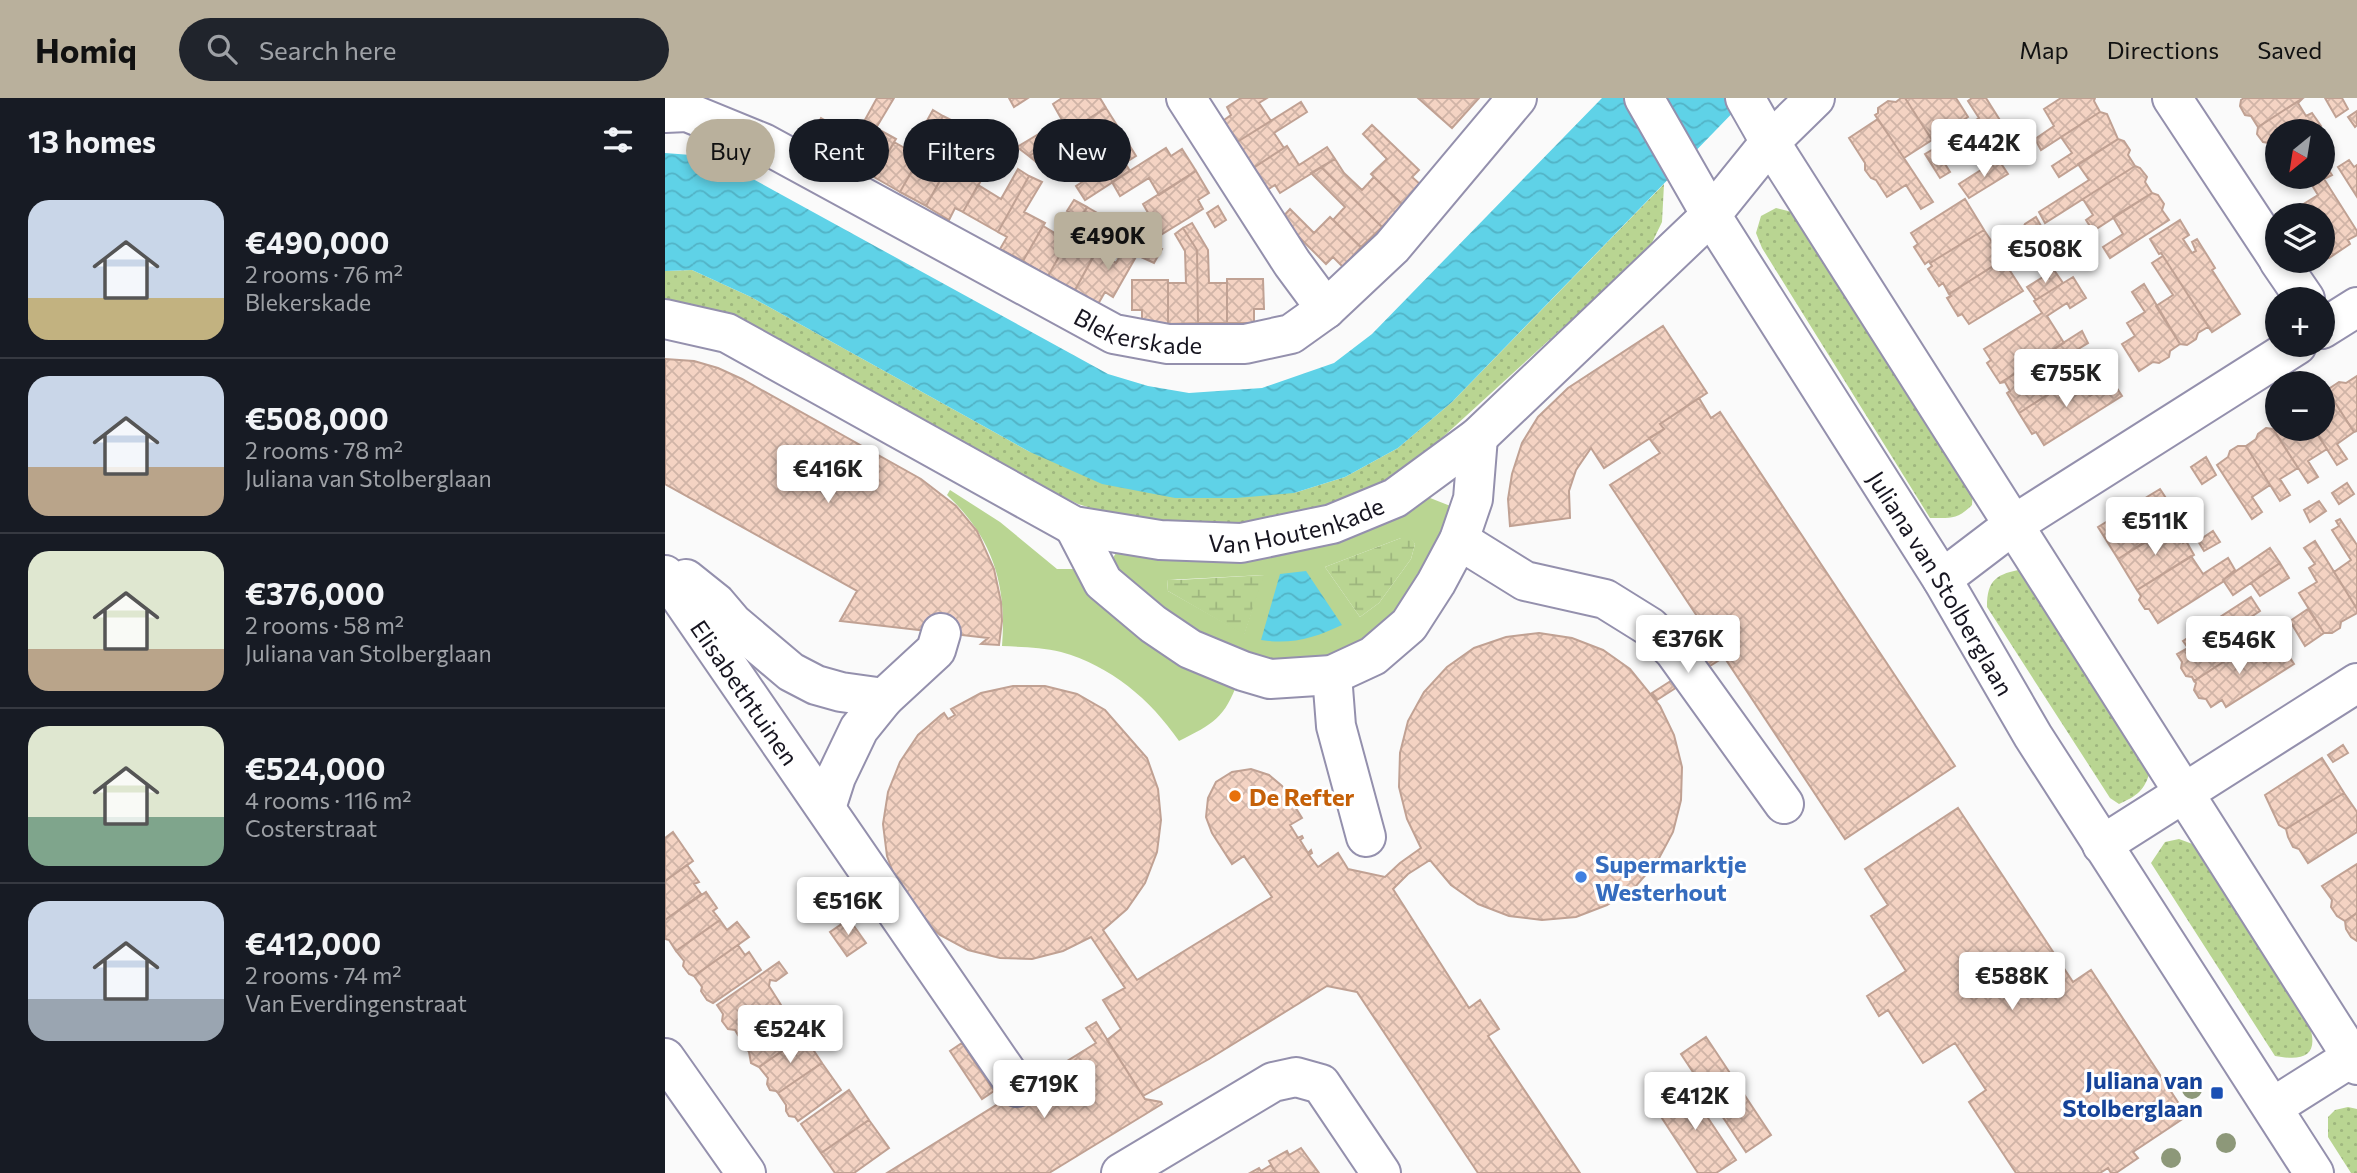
<!DOCTYPE html>
<meta charset="utf-8">
<style>
:root{--surface:#171b24;--page:#20242c;--text:#f1f3f6;--muted:#9ea1a6;--line:#363941;--accent:#b9b09c}
body{margin:0;font-family:Commissioner,sans-serif;background:var(--page);color:var(--text);height:100vh;display:flex;flex-direction:column;font-size:26px;white-space:nowrap}
*{box-sizing:border-box;margin:0}
p{font-size:23px;color:var(--muted)}
.icon{flex:none;width:38px;height:38px;fill:none;stroke:currentColor;stroke-width:2;stroke-linecap:round;stroke-linejoin:round}
.map{position:relative;flex:1;overflow:hidden}
.details{display:flex;flex-direction:column;background:var(--surface);width:665px}
.details>*{flex:none}
.guide{position:absolute;left:21px;top:21px;width:665px;height:63px;display:flex;gap:14px}
.needle{width:46px;rotate:210deg}
.fabs{position:absolute;left:1600px;top:21px;display:grid;gap:14px}
.fabs a{display:grid;place-items:center;width:70px;height:70px;border-radius:50%;background:var(--surface);box-shadow:0 4px 10px #0003;font-size:35px}
.price{position:absolute;translate:-50% -60px;padding:0 16px;border-radius:7px;background:#fff;color:#222;font-size:23px;line-height:46px;filter:drop-shadow(0 2px 4px #0008)}
.price::after{content:'';position:absolute;left:50%;top:42px;width:21px;height:16px;margin-left:-10px;background:inherit;clip-path:polygon(0 0,100% 0,50% 100%)}
.price.on{background:var(--accent);color:#111}
ul{padding:0;list-style:none}
li{display:flex;align-items:center;gap:21px;height:175px;padding:0 28px}
li+li{border-top:2px solid var(--line)}
li span{display:grid;place-items:center;flex:none;width:196px;height:140px;border-radius:21px;color:#555}
li>.icon{margin-inline-start:auto}
span .icon{width:84px;height:84px;fill:#fffc;stroke-width:1}
li b{font-size:30px}
h2{display:flex;justify-content:space-between;align-items:center;height:84px;padding:0 28px;font-size:30px}
.tag{padding:0 24px;border-radius:32px;background:var(--surface);box-shadow:0 4px 10px #0003;font-size:24px;line-height:63px}
.tag.on{background:var(--accent);color:#111}
header{display:flex;align-items:center;gap:42px;box-sizing:border-box;height:98px;padding:0 35px;background:var(--accent);color:#111}
header strong{font-size:33px}
nav{display:flex;gap:38px;margin-inline-start:auto;font-size:24px}
.search{width:490px;height:63px;background:var(--page);display:flex;align-items:center;gap:18px;box-sizing:border-box;padding:0 24px;border-radius:38px;color:var(--muted);font-size:26px}
main{display:flex;flex:1;min-height:0}
.map>svg:first-child{display:block}
.grass{fill:url(#grass-dots)}
.wetland{fill:url(#wetland-marsh)}
.garden{fill:#b9d592;fill-rule:evenodd}
.water{fill:url(#water-waves)}
.building{fill:url(#building-cross-hatch);stroke:#c0a193;stroke-width:2}
.lines{fill:none;stroke-linecap:round;stroke-linejoin:round}
.minor-casing{stroke:#9490ad;stroke-width:42}
.minor{stroke:#fff;stroke-width:38}
.tree{fill:#8d9879}
.food-dot{fill:#e8710a;stroke:#fff;stroke-width:2.5}
.shop-dot{fill:#3f7fe0;stroke:#fff;stroke-width:2.5}
.transit-dot{fill:#1a4fb4;stroke:#fff;stroke-width:2.5}
.labels{text-anchor:middle;dominant-baseline:central;stroke-width:6;stroke-linejoin:round;paint-order:stroke}
.street-label{font-size:24px;fill:#171520;stroke:#fff}
.food-label{font-size:24px;font-weight:bold;fill:#c56008;stroke:#fff;text-anchor:start}
.shop-label{font-size:24px;font-weight:bold;fill:#366cbe;stroke:#fff;text-anchor:start}
.transit-label{font-size:24px;font-weight:bold;fill:#164399;stroke:#fff;text-anchor:end}
</style>
<header>
<strong>Homiq</strong>
<div class="search"><svg class="icon" aria-label="search" viewBox="0 0 24 24"><circle cx="10" cy="10" r="6"/><path d="M15 15l6 6"/></svg>Search here</div>
<nav><a>Map</a><a>Directions</a><a>Saved</a></nav>
</header>
<main>
<section class="details">
<h2>13 homes<svg class="icon" aria-label="filters" viewBox="0 0 24 24"><path d="M4 7h16M4 17h16"/><circle cx="9" cy="7" r="2"/><circle cx="15" cy="17" r="2"/></svg></h2>
<ul>
<li><span style="background:linear-gradient(#c9d6e8 70%,#c2b280 0)"><svg class="icon" aria-label="home" viewBox="0 0 24 24"><path d="M3 11l9-7 9 7M6 9v11h12V9"/></svg></span><div><b>€490,000</b><p>2 rooms · 76 m²</p><p>Blekerskade</p></div></li>
<li><span style="background:linear-gradient(#c9d6e8 65%,#b9a48a 0)"><svg class="icon" aria-label="home" viewBox="0 0 24 24"><path d="M3 11l9-7 9 7M6 9v11h12V9"/></svg></span><div><b>€508,000</b><p>2 rooms · 78 m²</p><p>Juliana van Stolberglaan</p></div></li>
<li><span style="background:linear-gradient(#dfe7d0 70%,#b9a48a 0)"><svg class="icon" aria-label="home" viewBox="0 0 24 24"><path d="M3 11l9-7 9 7M6 9v11h12V9"/></svg></span><div><b>€376,000</b><p>2 rooms · 58 m²</p><p>Juliana van Stolberglaan</p></div></li>
<li><span style="background:linear-gradient(#dfe7d0 65%,#7fa58c 0)"><svg class="icon" aria-label="home" viewBox="0 0 24 24"><path d="M3 11l9-7 9 7M6 9v11h12V9"/></svg></span><div><b>€524,000</b><p>4 rooms · 116 m²</p><p>Costerstraat</p></div></li>
<li><span style="background:linear-gradient(#c9d6e8 70%,#9aa5b1 0)"><svg class="icon" aria-label="home" viewBox="0 0 24 24"><path d="M3 11l9-7 9 7M6 9v11h12V9"/></svg></span><div><b>€412,000</b><p>2 rooms · 74 m²</p><p>Van Everdingenstraat</p></div></li>
</ul>
</section>
<div class="map">
<svg width="1692" height="1075" viewBox="0 0 1692 1075">
<defs>
<pattern id="grass-dots" width="8" height="8" patternUnits="userSpaceOnUse" patternTransform="scale(1.75)"><rect width="8" height="8" fill="#b9d592"/><path d="M2 2h.1M6 6h.1" fill="none" stroke="#9eb67e" stroke-width="1.8" stroke-linecap="round"/></pattern>
<pattern id="wetland-marsh" width="20" height="14" patternUnits="userSpaceOnUse" patternTransform="scale(1.75)"><rect width="20" height="14" fill="#b9d592"/><path d="M1 5h8M5 5V1M11 12h8M15 12V8" fill="none" stroke="#9eb67e"/></pattern>
<pattern id="water-waves" width="16" height="10" patternUnits="userSpaceOnUse" patternTransform="scale(1.75)"><rect width="16" height="10" fill="#5fd2e7"/><path d="M0 5q4-4 8 0t8 0" fill="none" stroke="#52b3c6"/></pattern>
<pattern id="building-cross-hatch" width="8" height="8" patternUnits="userSpaceOnUse" patternTransform="scale(1.75)"><rect width="8" height="8" fill="#f4d3c3"/><path d="M0 0l8 8M0 8l8-8" fill="none" stroke="#d0b4a7"/></pattern>
</defs>
<rect width="100%" height="100%" fill="#fafafa"/>
<path class="grass" d="M999 86 997 124 984 151 744 370 695 394 652 412 581 425 549 427 513 426 445 416 413 406 0 209V173L27 172 86 199 365 354 629 395 680 379 733 350 787 304Z
M1111 110 1131 115 1308 391 1307 407C1292 422 1285 420 1265 420L1097 150 1091 135 1096 118Z
M1358 471 1485 673C1480 692 1472 698 1454 706L1445 700 1322 509C1322 481 1332 476 1358 471Z
M1514 741 1533 748 1643 923C1655 956 1642 964 1610 958L1486 765 1500 744Z
M1683 1009 1692 1011V1075H1686L1663 1039V1019L1670 1012Z"/>
<path class="wetland" d="M736 440H746L750 446 746 461 714 505 695 519 660 469Z
M600 477 579 537 503 493 502 481 512 482Z"/>
<path class="garden" d="M285 392 335 424 392 471H408L420 484 573 583C560 620 548 626 514 643 485 601 446 568 396 554 377 549 356 549 337 548 342 487 328 440 282 397Z
M760 398 788 409 752 491 713 535 673 558 636 563 595 561 515 535 450 470 448 460 452 453ZM736 440H745L750 446 746 461 714 505 695 519 660 469ZM599 477 579 536 503 493 502 482Z"/>
<path class="water" d="M937 0H1082L787 304 733 350 680 379 629 395 571 400H510L437 386 365 354 86 199 27 172 0 173V55L26 57 66 69 443 276 483 288 524 295 597 290 669 265 707 236Z
M641 473 677 527C650 540 626 547 596 542L615 476Z"/>
<path class="building" d="M212 0H229L211 30 231 41 209 79 186 66 193 54 185 49Z
M344 0H363L349 9Z
M397 0H435L441 10 364 58 352 49 397 22 388 6Z
M576 0H602L594 5 606 23 569 46 555 25 566 17 562 9Z
M753 0H814L787 30Z
M1236 0H1240L1267 42 1239 60 1210 17 1213 15V10L1223 3 1231 4Z
M1240 0H1291L1303 19 1267 42Z
M1307 0H1321L1343 35 1324 47 1309 23 1314 20 1303 3Z
M1396 0H1430L1429 3 1435 14 1376 52 1370 41 1389 28 1379 11Z
M1579 0H1638L1593 29 1586 18 1580 17 1575 8 1576 2Z
M1638 0 1633 5 1641 18 1647 15 1656 28 1648 33H1612L1611 57 1604 45 1598 44 1592 36 1593 29Z
M1660 0H1677L1683 11 1671 19Z
M636 4 642 14 609 35 619 50 585 72 569 46Z
M441 10 458 37 421 60 411 45 375 67 364 58Z
M268 12 278 18 235 94 209 79 229 44 245 53Z
M1692 13V27L1690 29 1683 19Z
M1435 14 1442 16 1453 41 1394 79 1387 68 1407 55 1396 39Z
M278 18 288 23 265 64 280 73 261 108 235 94Z
M156 20 184 36 172 58 144 42Z
M1213 21 1268 104 1256 111 1241 87 1222 99 1211 82 1206 80 1200 72V65L1184 40Z
M1309 23 1333 61 1320 70 1295 32Z
M707 27 754 72 747 79 757 88 738 107 706 76 722 61 698 36Z
M1658 34 1668 49 1657 56V35Z
M458 37 471 58 460 65 465 73 420 102 411 88 431 75 421 60Z
M1453 41 1459 43 1465 52 1463 57 1470 68 1380 125 1374 114 1424 82 1413 66Z
M622 48 634 67 662 49 670 61 615 95 610 87 599 94 585 72Z
M501 50 506 58 517 51 531 73 494 97 484 80 455 98 447 84Z
M1270 50 1285 74 1275 80 1260 56Z
M318 51 330 58 298 114 290 110 284 122 261 108 282 70 302 81Z
M670 61 679 75 697 92 709 79 738 107 717 129 656 69Z
M1333 61 1343 76 1304 100 1294 86Z
M1657 62 1667 77 1659 81 1692 133V137L1683 142 1685 146 1664 160 1657 149V117H1637L1632 110 1653 97 1642 79H1657Z
M1684 62 1689 69 1692 67V99L1673 69Z
M1470 68 1475 70 1482 79 1480 84 1487 95 1428 133 1421 122 1428 117 1418 101Z
M656 69 717 129 696 149 668 122 680 109 646 75Z
M353 71 364 78 333 134 298 114 313 87 336 101Z
M531 73 544 95 533 102 538 111 489 141 483 131 490 127 478 106Z
M364 78 377 84 359 114 380 125 358 163 335 151 342 139 333 134Z
M1487 95 1493 97 1499 106 1497 112 1504 122 1445 160 1438 149 1458 136 1448 119Z
M1300 101 1319 132 1265 165 1264 163 1260 166 1249 149 1253 146 1246 135Z
M409 102 422 109 383 178 358 163 378 128 393 137 405 115 402 113Z
M553 108 561 122 550 129 542 115Z
M422 109 436 117 429 129 426 127 413 149 429 157 410 192 383 178Z
M625 111 649 135 665 119 696 149 678 169 668 159 661 166 616 121Z
M1371 119 1380 135 1284 196 1278 185 1274 188 1263 171 1267 168 1265 165 1319 132 1331 150 1355 136 1360 126Z
M1515 122 1524 137 1518 141 1527 155 1531 153 1527 144 1532 141 1550 170 1547 172 1575 216 1547 234 1496 155 1494 156 1485 141Z
M527 125 543 152 544 185H562V225H533L532 152 518 130Z
M518 130 532 152 533 225 503 226V185H521L520 153 510 136Z
M467 136 480 143 448 199 440 194 433 206 410 192 431 154 451 165Z
M484 145 497 151 489 165 476 159Z
M1498 158 1547 234 1543 229 1533 235 1531 241 1522 247 1515 246 1491 208 1508 197 1487 165Z
M1338 162 1358 193 1304 226 1297 216 1293 218 1282 200 1286 198 1284 196Z
M1389 172 1398 185 1371 202 1362 189Z
M1408 179 1421 200 1405 210 1402 205 1382 218 1399 245 1335 285 1322 265 1326 262 1319 251 1377 215 1369 203Z
M562 181H598L599 211H589V225H562Z
M467 182H503V226H477V212H467Z
M1479 186 1515 246 1505 253 1504 259 1494 265 1488 264 1474 273 1457 246 1470 238 1462 225 1480 214 1467 194Z
M998 228 1042 295 995 326 999 331 939 370 926 350 911 372 904 393 905 420 845 428 843 401 847 376 857 345 873 319 903 290Z
M1417 233 1423 245 1400 259 1412 278 1354 315 1342 295 1345 293 1340 284 1335 285Z
M0 261 29 263 53 270 77 281 256 381 291 408 312 433 329 471 336 504 337 523 334 547 316 546 323 540 175 523 192 493 0 386Z
M1412 278 1425 298 1448 284 1457 298 1379 347 1371 334 1367 336 1354 315Z
M1692 278V333L1689 334 1662 292 1674 284 1681 285Z
M1662 292 1689 334 1672 346 1682 361 1672 367 1649 331H1657V295Z
M1034 300 1046 320 1055 314 1290 668 1180 741 945 387 995 355 984 340 999 331 995 326Z
M1612 328V331H1649L1662 351 1643 363 1653 379 1643 385 1608 331Z
M1601 330 1608 331 1633 370 1615 381 1625 397 1615 403 1581 348 1591 341 1593 336Z
M1573 348H1581L1605 387 1587 399 1597 414 1587 421 1552 367 1563 359 1565 353Z
M1541 359 1551 377 1537 386 1526 369Z
M1682 385 1689 396 1674 406 1667 395Z
M1495 391 1516 423 1453 461 1433 429Z
M1654 403 1661 413 1645 424 1639 412Z
M1675 421 1692 447V511L1669 474 1686 462 1667 432 1674 428 1671 423Z
M1506 427 1518 445 1521 443 1529 457 1472 492 1453 461Z
M1548 433 1555 444 1539 453 1533 443Z
M1650 443 1692 511V515L1676 524 1675 530 1667 535H1659L1634 495 1652 484 1644 470 1650 466 1639 450Z
M1605 450 1615 465 1568 497 1558 482Z
M1526 458 1538 476 1563 460 1570 472 1558 482 1559 483 1493 525 1484 511H1480L1474 502 1476 498 1472 492Z
M1615 465 1624 480 1595 498 1586 485Z
M1586 499 1595 513 1574 527 1586 546 1529 583 1527 579 1521 578 1516 570 1517 564 1512 556 1523 550 1518 543Z
M1643 511 1659 535 1640 548 1625 523Z
M874 535 907 540 938 552 965 571 995 608 1009 637 1017 669 1016 702 1008 734 992 764 970 789 942 807 911 819 877 822 844 818 813 806 786 787 765 762 743 776 728 791 804 910 815 902 834 931 823 938 915 1075H813L692 894 662 888 544 961 478 998 442 942 456 931 438 902 460 890 426 839 398 853 367 861 335 860 303 852 275 837 251 815 233 788 222 758 218 726 223 694 235 664 253 637 276 617 279 615 283 621 290 617 286 611 316 595 348 588H380L412 596 440 612 482 660 493 691 496 722 492 754 480 785 462 811 438 832 472 882 607 799 579 758 567 766 547 735 541 719 543 700 551 684 567 674 586 671 604 677 617 688 637 720 625 727 633 740 637 738 638 740 635 742 643 755 646 752 647 755 644 757 653 769 673 755 683 771 720 779 735 765 756 750 742 721 734 689 735 655 743 623 759 594 782 569 809 550 841 539Z
M1586 546 1599 565 1620 552 1629 566 1561 609 1557 602 1546 609 1541 601 1534 600 1529 592 1531 585 1529 583Z
M1054 552 1059 559 992 602 987 595Z
M1678 647 1683 655 1668 664 1663 657Z
M1657 660 1679 695 1621 731 1614 727 1600 697Z
M1679 695 1692 714V734L1643 765 1634 751 1628 749 1623 739 1621 731Z
M1293 710 1408 884 1426 872 1522 1018 1468 1054 1473 1060 1451 1075H1446L1443 1070 1435 1075H1351L1304 1004 1321 992 1290 945 1258 965 1223 912 1214 918 1202 898 1241 873 1206 818 1223 807 1200 771Z
M8 734 28 763 0 783V740Z
M1692 766V815L1680 823 1672 818 1666 809 1667 802 1657 788Z
M22 767 34 784 29 786 36 796 0 822V783Z
M41 794 52 810 48 813 55 822 11 853 4 842 0 841V822Z
M1692 815V843L1686 839 1681 831 1680 823Z
M184 821 201 845 182 858 165 834Z
M55 822 62 832 72 824 84 839 29 878 24 876 18 868 19 863 11 853Z
M73 847 80 857 84 854 96 872 48 905 42 902 36 893 37 889 29 878Z
M114 864 122 875 111 883 105 882 104 888 116 907 73 937 70 932 63 931 57 923 58 916 52 907Z
M119 910 139 938 94 969 86 965 84 954 75 941Z
M431 924 478 998 480 1001 496 1004 497 1006 384 1075H222L431 945 421 930Z
M139 938 157 965 113 995 111 993 105 992 102 986 103 980 94 969Z
M1041 939 1106 1037 1081 1054 1016 956Z
M297 945 329 993 317 1001 285 953Z
M157 965 176 992 133 1023 130 1019 124 1018 121 1013V1007L113 995Z
M1021 987 1071 1062 1051 1075H1033L989 1008Z
M184 992 204 1022 156 1055 136 1026Z
M204 1022 224 1050 189 1075H170L156 1055Z
M636 1050 654 1075H611L604 1063 622 1053 624 1057Z
M606 1067 611 1075H585L594 1070 596 1073Z"/>
<g class="lines">
<defs>
<g id="minor">
<path d="M521 0 627 165 661 211"/>
<path id="s1" d="M979 0 1046 117 1277 481 1368 638 1649 1075"/>
<path d="M1080 0 1105 44 1692 967"/>
<path d="M1507 0 1612 159"/>
<path id="s2" d="M0 15 22 14 98 45 449 236 503 246H580L626 236 661 211 727 149 852 0"/>
<path d="M1614 163 1640 201"/>
<path id="s3" d="M0 221 62 235 409 428 495 442 576 445 667 426 730 400 813 339 1046 117 1105 44 1150 0"/>
<path d="M1657 231 1692 209"/>
<path d="M409 428 438 484 488 526 525 551 578 573 605 581 667 577 708 558 744 527 771 485 794 442 808 401 813 339"/>
<path d="M794 442 860 483 940 501 985 529 1009 553 1119 706"/>
<path id="s4" d="M0 477 352 989"/>
<path d="M21 481 51 505 68 525 126 574 151 587 176 594 219 600 271 552 276 535"/>
<path d="M1277 481 1348 427 1632 247"/>
<path d="M667 577 671 628 701 739"/>
<path d="M161 710 171 679 194 631 219 600"/>
<path d="M1437 747 1692 585"/>
<path d="M0 960 81 1075"/>
<path d="M1608 1009 1692 956"/>
<path d="M456 1075 608 984 631 979 656 986 716 1075"/>
</g>
</defs>
<use href="#minor" class="minor-casing"/>
<use href="#minor" class="minor"/>
</g>
<g class="tree">
<circle cx="1527" cy="991" r="10"/>
<circle cx="1561" cy="1045" r="10"/>
<circle cx="1506" cy="1060" r="10"/>
</g>
<circle class="food-dot" cx="570" cy="698" r="7"/>
<circle class="shop-dot" cx="916" cy="779" r="7"/>
<rect class="transit-dot" x="1545" y="988" width="14" height="14" rx="3.5"/>
<g class="labels">
<g class="street-label">
<text stroke="none"><textPath href="#s2" startOffset="527">Blekerskade</textPath></text>
<text stroke="none"><textPath href="#s3" startOffset="686">Van Houtenkade</textPath></text>
<text stroke="none"><textPath href="#s1" startOffset="569">Juliana van Stolberglaan</textPath></text>
<text stroke="none"><textPath href="#s4" startOffset="142">Elisabethtuinen</textPath></text>
</g>
<g class="food-label">
<text x="584" y="698">De Refter</text>
</g>
<g class="shop-label">
<text x="930" y="765">Supermarktje<tspan x="930" dy="28">Westerhout</tspan></text>
</g>
<g class="transit-label">
<text x="1538" y="981">Juliana van<tspan x="1538" dy="28">Stolberglaan</tspan></text>
</g>
</g>
</svg>
<div class="fabs">
<a><svg class="needle" viewBox="-14 -14 28 28"><path d="M0-13l5 13h-10z" fill="#e53935"/><path d="M0 13l5-13h-10z" fill="#9ea1a6"/></svg></a>
<a><svg class="icon" aria-label="layers" viewBox="0 0 24 24"><path d="M12 4l9 5-9 5-9-5zM3 14l9 5 9-5"/></svg></a>
<a>+</a>
<a>−</a>
</div>
<b class="price" style="left:1319px;top:81px">€442K</b>
<b class="price on" style="left:443px;top:174px">€490K</b>
<b class="price" style="left:1380px;top:187px">€508K</b>
<b class="price" style="left:1401px;top:311px">€755K</b>
<b class="price" style="left:163px;top:407px">€416K</b>
<b class="price" style="left:1490px;top:459px">€511K</b>
<b class="price" style="left:1023px;top:577px">€376K</b>
<b class="price" style="left:1574px;top:578px">€546K</b>
<b class="price" style="left:183px;top:839px">€516K</b>
<b class="price" style="left:1347px;top:914px">€588K</b>
<b class="price" style="left:125px;top:967px">€524K</b>
<b class="price" style="left:379px;top:1022px">€719K</b>
<b class="price" style="left:1030px;top:1034px">€412K</b>
<div class="guide">
<a class="tag on">Buy</a>
<a class="tag">Rent</a>
<a class="tag">Filters</a>
<a class="tag">New</a>
</div>
</div>
</main>
